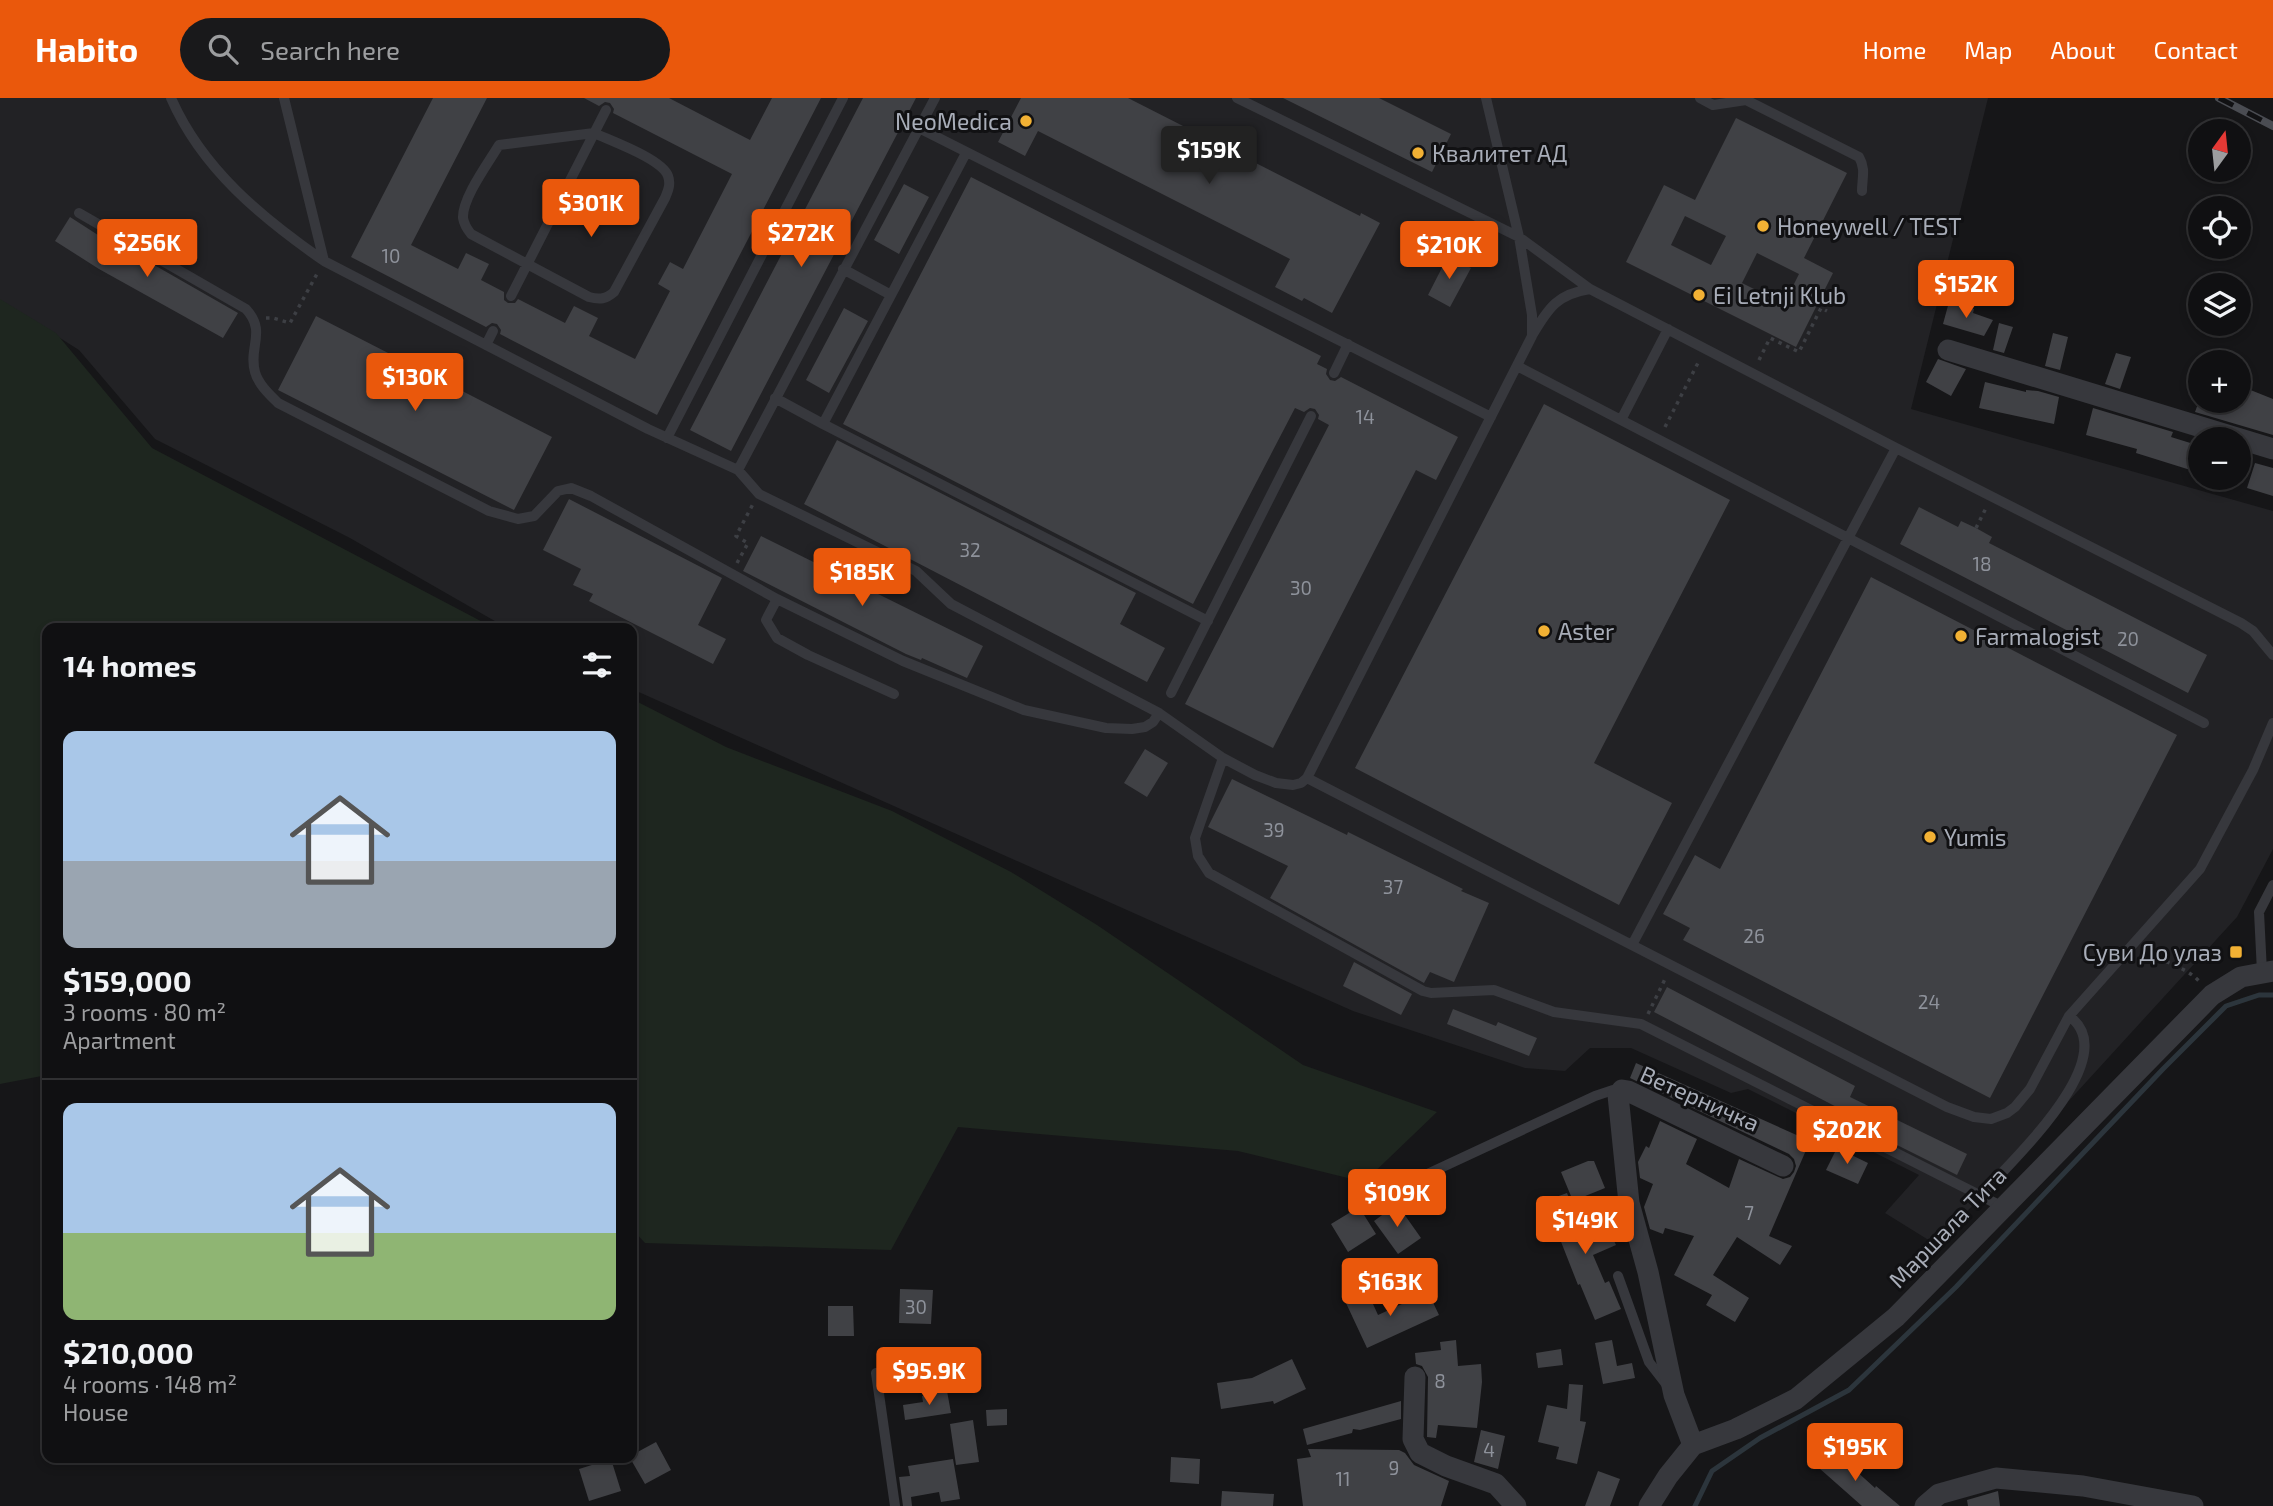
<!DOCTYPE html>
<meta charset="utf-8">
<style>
:root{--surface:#101012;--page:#19191b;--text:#f1f3f6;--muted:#9c9d9f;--line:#303032;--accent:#ea580c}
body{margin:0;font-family:"Exo 2",sans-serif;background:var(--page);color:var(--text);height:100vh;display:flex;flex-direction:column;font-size:26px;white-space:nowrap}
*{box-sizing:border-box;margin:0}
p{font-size:23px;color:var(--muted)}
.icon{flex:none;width:38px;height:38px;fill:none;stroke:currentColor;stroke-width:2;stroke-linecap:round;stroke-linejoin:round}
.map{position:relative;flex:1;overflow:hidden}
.sheet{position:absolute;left:42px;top:525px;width:595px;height:840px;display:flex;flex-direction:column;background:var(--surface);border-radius:14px;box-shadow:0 4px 10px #0003,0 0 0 2px var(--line)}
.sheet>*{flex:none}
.needle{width:46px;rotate:15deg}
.tools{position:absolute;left:2188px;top:21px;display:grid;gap:14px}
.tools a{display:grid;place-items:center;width:63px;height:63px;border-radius:50%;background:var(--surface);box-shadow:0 4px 10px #0003,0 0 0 2px var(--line);font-size:35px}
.price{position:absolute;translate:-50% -60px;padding:0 16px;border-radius:7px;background:var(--accent);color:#fff;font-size:23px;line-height:46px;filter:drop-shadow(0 2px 4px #0008)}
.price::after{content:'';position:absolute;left:50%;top:42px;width:21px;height:16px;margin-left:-10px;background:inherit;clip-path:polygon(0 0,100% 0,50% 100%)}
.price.on{background:#222;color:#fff}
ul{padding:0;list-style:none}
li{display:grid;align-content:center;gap:14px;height:371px;padding:0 21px}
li+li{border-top:2px solid var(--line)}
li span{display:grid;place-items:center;height:217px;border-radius:14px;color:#555}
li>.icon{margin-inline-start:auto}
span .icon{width:126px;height:126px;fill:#fffc;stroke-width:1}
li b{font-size:30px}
h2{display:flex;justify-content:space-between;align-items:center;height:84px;padding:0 21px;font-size:30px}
header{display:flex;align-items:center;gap:42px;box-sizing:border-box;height:98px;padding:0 35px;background:var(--accent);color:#fff}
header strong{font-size:33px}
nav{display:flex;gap:38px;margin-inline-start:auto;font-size:24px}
.search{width:490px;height:63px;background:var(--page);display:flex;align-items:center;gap:18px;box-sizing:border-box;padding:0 24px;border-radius:38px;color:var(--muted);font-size:26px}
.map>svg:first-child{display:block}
.built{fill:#222225}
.green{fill:#1e261f}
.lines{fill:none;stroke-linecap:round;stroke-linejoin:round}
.stream{stroke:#2c353c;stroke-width:5}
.building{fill:#404145;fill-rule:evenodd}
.path{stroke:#3d3f44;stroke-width:3.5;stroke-dasharray:3.5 5;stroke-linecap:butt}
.lane{stroke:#37383d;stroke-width:10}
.street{stroke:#37383d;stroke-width:21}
.rail-casing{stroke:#4a4c52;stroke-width:8}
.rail{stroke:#111113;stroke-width:5;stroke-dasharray:16;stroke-linecap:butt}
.poi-dot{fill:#f2b134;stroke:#111113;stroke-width:2.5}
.labels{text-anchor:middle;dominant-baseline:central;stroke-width:6;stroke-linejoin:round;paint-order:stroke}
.number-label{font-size:19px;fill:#8e929b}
.poi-label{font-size:23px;fill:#a8adb8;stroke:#111113;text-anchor:start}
.street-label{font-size:23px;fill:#a8adb8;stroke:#111113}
</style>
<header>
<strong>Habito</strong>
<div class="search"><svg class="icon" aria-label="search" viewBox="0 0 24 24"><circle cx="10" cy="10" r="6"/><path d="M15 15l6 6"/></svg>Search here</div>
<nav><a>Home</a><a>Map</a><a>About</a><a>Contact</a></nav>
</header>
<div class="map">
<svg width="2273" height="1408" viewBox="0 0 2273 1408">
<rect width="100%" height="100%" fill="#161618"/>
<path class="built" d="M0 0H1988L1911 311 2273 413V751L2237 819 1980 1100 1935 1146 1885 1115 1919 1077 1748 991 1731 995 1631 950H1590L1565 973 1525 970 1353 913 632 591V530H507L350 440 155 341 79 252 0 202Z"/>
<path class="green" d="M0 201 56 235 152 350 494 530H47V977L0 986Z
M632 601 726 649 892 713 1011 774 1097 827 1303 967 1437 1014 1364 1084 1238 1053 958 1029 891 1152 645 1145 632 1131Z"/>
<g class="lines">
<path class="stream" d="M1695 1408 1712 1373 1760 1340 1849 1292 1956 1189 2163 971 2226 908 2259 897H2273"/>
</g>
<path class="building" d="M433 0H487L411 147 458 171 466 155 489 166 481 182 504 194V202L508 205H515L518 201 565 225 574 208 598 220 589 238 635 261 670 193 658 186 670 164 683 171 732 76 613 15 614 11 610 5 605 4 599 8 584 0H669L750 42 772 0H821L657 317 500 236 501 232 497 226 492 225 486 229 351 159Z
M863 0H916L731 353 690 332Z
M1021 0H1128L1360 118 1361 115 1380 125 1332 215 1304 200 1302 203 1275 189 1290 161 1038 33 1025 58 998 44Z
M1283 0H1379L1451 36 1432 74Z
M1736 20 1847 75 1804 160 1833 175 1796 249 1626 164 1664 87 1695 102ZM1685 118 1726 138 1711 167 1671 147ZM1757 155 1799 176 1784 206 1742 185Z
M971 79 1321 258 1317 266 1327 271 1326 276 1330 282 1335 283 1341 279 1458 339 1436 382 1416 372 1273 650 1185 606 1329 327 1318 321 1319 317 1315 311 1310 310 1304 314 1295 310 1193 506 843 326Z
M904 86 929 99 899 156 874 142Z
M70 119 140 164 142 160 238 215 223 240 99 171 55 143Z
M1448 158 1471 170 1450 209 1428 197Z
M1949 204 1974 211 1973 215 1993 222 1984 238 1943 226Z
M844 210 868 223 829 295 806 282Z
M316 218 552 339 514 412 278 292Z
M1999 225 2013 229 2004 255 1993 252Z
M2053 235 2068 239 2060 272 2045 268Z
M2116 255 2131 259 2120 291 2105 286Z
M1938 261 1966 271 1951 298 1926 284Z
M1985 284 2026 294V292L2038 293 2059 299 2054 326 1979 310Z
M2248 291 2273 301V337L2195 314 2199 303H2243Z
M1544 306 1730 402 1594 665 1672 705 1619 807 1355 670Z
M2093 310 2173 334 2171 339 2200 348V375L2136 355 2137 351 2086 337Z
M837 342 1136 495 1120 526 1165 550 1147 584 804 406Z
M2255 365 2273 370V398L2247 390Z
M569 401 722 480 698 527 726 541 713 566 589 503 593 496 573 487 581 471 543 452Z
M1919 409 1958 429 1961 423 1976 430 1992 439 1989 445 2207 557 2188 595 1900 446Z
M761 438 983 548 967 580 922 560 921 562 906 556 743 473Z
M1871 479 2177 637 1990 1000 1683 842 1690 830 1663 816 1695 757 1720 771Z
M1145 651 1168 665 1147 699 1124 685Z
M1232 681 1347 737 1348 734 1463 791 1461 793 1489 805 1454 884 1430 874 1424 885 1270 800 1288 768 1208 729Z
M1354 864 1412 896 1401 917 1343 888Z
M1667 889 1855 988 1850 999 1967 1056 1957 1077 1847 1022 1850 1016 1654 914Z
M1453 911 1496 928 1498 924 1537 940 1529 958 1447 926Z
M1636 965 1810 1043 1769 1138 1792 1148 1780 1167 1737 1139 1713 1177 1749 1200 1735 1224 1706 1207 1712 1197 1674 1177 1694 1138 1665 1130 1663 1136 1650 1131 1644 1109 1653 1086 1640 1080 1638 1064 1646 1048 1649 1050 1660 1023 1697 1041 1686 1066 1729 1090 1739 1061 1783 1081 1790 1079 1794 1074 1796 1068 1794 1061 1789 1056 1630 980Z
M1837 1050 1868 1065 1858 1086 1826 1072Z
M1588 1063H1594L1605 1090 1573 1103 1561 1074Z
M1567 1095 1583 1137 1606 1126 1616 1147 1593 1157 1605 1185 1609 1183 1621 1211 1595 1222 1580 1186 1578 1187 1545 1103Z
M1397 1106 1421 1140 1398 1156 1374 1123Z
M1359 1109 1376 1136 1348 1154 1331 1126Z
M900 1191 933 1192 931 1226 899 1225Z
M1428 1194 1439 1217 1367 1250 1346 1205 1368 1195 1378 1217Z
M828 1208H853L854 1238H828Z
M1456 1242 1458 1268 1481 1266 1482 1284 1477 1330 1438 1327 1436 1340 1427 1339 1428 1279 1422 1268 1416 1266 1415 1255 1441 1252 1440 1244Z
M1612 1242 1617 1268 1632 1265 1635 1280 1603 1286 1595 1245Z
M1561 1251 1563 1267 1538 1270 1536 1255Z
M1292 1261 1306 1291 1274 1306 1273 1303 1221 1311 1217 1285 1252 1280Z
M1569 1286 1583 1287 1580 1323 1586 1324 1577 1366 1556 1361 1559 1349 1538 1344 1547 1307 1567 1311Z
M947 1293 951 1315 905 1322 903 1307 923 1304 922 1298Z
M1401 1303V1321L1360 1332 1353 1331 1352 1335 1307 1347 1303 1331Z
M1007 1311V1327L987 1328 986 1312Z
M973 1322 979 1364 956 1367 950 1326Z
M1481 1332 1505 1338 1498 1371 1474 1364Z
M656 1344 671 1372 645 1386 630 1360 632 1357Z
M1308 1351 1399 1352 1405 1355 1414 1367 1449 1383 1441 1408H1303L1297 1361 1311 1359Z
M1834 1353 1875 1390 1876 1388 1900 1408H1862L1819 1370Z
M1171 1359 1200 1361 1199 1386 1170 1384Z
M611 1361 621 1393 589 1403 579 1371Z
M953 1361 960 1401 941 1404 939 1394 911 1399 912 1408H903L899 1379 910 1378 908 1368Z
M1598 1373 1620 1381 1610 1408H1585Z
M1222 1393 1274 1396 1273 1408H1221Z
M1998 1393 2000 1408H1968L1967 1402Z"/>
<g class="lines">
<path class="path" d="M266 220H273L290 225 318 174
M1759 262 1770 240 1799 254 1821 210 1827 213
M1665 329 1700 261
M1976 430 1986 410
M737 465 748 445 736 438 753 406
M2149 848 2150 855C2167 866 2186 869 2200 884
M1648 916 1666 879"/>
<path class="lane" d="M171 0C202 71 262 120 324 163L648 331 738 372 759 396 916 473 951 506 1159 615 1223 660 1255 677 1276 685 1293 687 1301 685 1307 680 1532 238V217L1519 139 1486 0
M284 0 324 163
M1237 0 1519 139 1590 191 1896 350 2241 525 2253 533 2273 557
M1700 0 1713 7 1746 2 1859 59C1866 71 1862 80 1862 93
M919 30 1491 319
M594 35C611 43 662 61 668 78 671 86 668 93 665 100L614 194C606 201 600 202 589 199L471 136C467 131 464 126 463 120 462 100 489 64 499 47Z
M79 115 246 211C267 234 248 249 255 274 258 286 270 297 278 305L489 413 518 421 534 418 558 393 571 390 591 398 777 501 903 563 1024 612 1106 630 1132 631 1145 629 1153 624 1159 615
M843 171 891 197
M511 198 606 12
M1533 236C1549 209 1558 196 1590 191
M486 247 493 233
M1517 268 2204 625
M1334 275 1348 246
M775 300 823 326 966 55
M1621 322 1668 231
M823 326 1208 523
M667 340 843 0
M738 372 935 0
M777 501 766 522 777 540 808 557 894 596
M1171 595 1311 318
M1223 660 1195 740 1198 758 1209 775 1423 893 1431 895 1494 892 1554 914 1641 926 2003 1109
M1307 680 1947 1009 1974 1019 1991 1021 2007 1015 2015 1009 2030 991 2069 918 2200 771 2253 672 2273 625
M1632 847 1896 350
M2262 874 2259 814 2273 787
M1406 1086 1595 998 1613 992 1620 993
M1987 1101 1986 1092C2013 1061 2125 958 2069 918
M1618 1178 1649 1264 1666 1286
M876 1275 895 1408"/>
<path class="street" d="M1948 252 2273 351
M1415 1279 1413 1341 1420 1355 1446 1368 1496 1386 1516 1408
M1693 1347 1674 1297 1648 1174 1629 1105 1618 997 1622 992 1628 993 1783 1068
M1649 1408 1668 1378 1693 1347 1736 1331 1796 1301 1896 1219 2212 897 2241 879 2273 873
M1925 1408 1939 1396 1996 1380 2083 1388 2193 1408"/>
<defs>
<path id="rail" d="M2219 0 2273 28"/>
</defs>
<use href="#rail" class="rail-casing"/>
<use href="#rail" class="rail"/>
</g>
<g class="poi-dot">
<circle cx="1026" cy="23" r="7"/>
<circle cx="1418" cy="55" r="7"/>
<circle cx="1763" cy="128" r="7"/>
<circle cx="1699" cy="197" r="7"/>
<circle cx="1544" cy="533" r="7"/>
<circle cx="1961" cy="538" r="7"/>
<circle cx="1930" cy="739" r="7"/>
<rect x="2229" y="847" width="14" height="14" rx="3.5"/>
</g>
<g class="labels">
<g class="number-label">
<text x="391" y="157">10</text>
<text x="1365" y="318">14</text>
<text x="970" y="451">32</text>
<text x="1982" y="465">18</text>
<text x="1301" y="489">30</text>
<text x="2128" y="540">20</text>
<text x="1274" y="731">39</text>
<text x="1393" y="788">37</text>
<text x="1754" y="837">26</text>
<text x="1929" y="903">24</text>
<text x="1749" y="1114">7</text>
<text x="916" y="1208">30</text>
<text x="1440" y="1282">8</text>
<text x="1489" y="1351">4</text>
<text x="1394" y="1369">9</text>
<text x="1343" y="1380">11</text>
</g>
<g class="poi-label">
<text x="1012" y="23" text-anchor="end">NeoMedica</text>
<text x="1432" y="55">Квалитет АД</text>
<text x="1777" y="128">Honeywell / TEST</text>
<text x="1713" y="197">Ei Letnji Klub</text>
<text x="1558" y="533">Aster</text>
<text x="1975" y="538">Farmalogist</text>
<text x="1944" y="739">Yumis</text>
<text x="2222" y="854" text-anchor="end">Суви До улаз</text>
</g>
<g class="street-label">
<text transform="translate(1700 1000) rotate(24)">Ветерничка</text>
<text transform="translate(1947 1129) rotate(-46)">Маршала Тита</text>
</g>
</g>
</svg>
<div class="tools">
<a><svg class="needle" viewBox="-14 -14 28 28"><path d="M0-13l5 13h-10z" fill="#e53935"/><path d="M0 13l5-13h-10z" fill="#9c9d9f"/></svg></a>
<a><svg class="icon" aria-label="locate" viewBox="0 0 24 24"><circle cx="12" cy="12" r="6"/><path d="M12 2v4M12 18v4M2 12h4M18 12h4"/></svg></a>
<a><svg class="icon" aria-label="layers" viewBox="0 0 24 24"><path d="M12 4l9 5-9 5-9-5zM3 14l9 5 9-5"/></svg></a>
<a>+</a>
<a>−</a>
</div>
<b class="price on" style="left:1209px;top:88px">$159K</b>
<b class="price" style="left:591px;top:141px">$301K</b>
<b class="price" style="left:801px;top:171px">$272K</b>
<b class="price" style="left:147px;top:181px">$256K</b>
<b class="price" style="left:1449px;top:183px">$210K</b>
<b class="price" style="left:1966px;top:222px">$152K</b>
<b class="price" style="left:415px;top:315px">$130K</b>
<b class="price" style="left:862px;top:510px">$185K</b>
<b class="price" style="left:1847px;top:1068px">$202K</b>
<b class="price" style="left:1397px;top:1131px">$109K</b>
<b class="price" style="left:1585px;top:1158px">$149K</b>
<b class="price" style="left:1390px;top:1220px">$163K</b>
<b class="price" style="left:929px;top:1309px">$95.9K</b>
<b class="price" style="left:1855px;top:1385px">$195K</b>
<section class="sheet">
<h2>14 homes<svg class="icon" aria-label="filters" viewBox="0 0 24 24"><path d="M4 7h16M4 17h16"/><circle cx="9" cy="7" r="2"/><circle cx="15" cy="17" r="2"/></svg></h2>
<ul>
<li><span style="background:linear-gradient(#a9c7e8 60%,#9aa5b1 0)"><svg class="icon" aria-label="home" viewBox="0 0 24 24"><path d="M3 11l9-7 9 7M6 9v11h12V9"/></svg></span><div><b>$159,000</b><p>3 rooms · 80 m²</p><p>Apartment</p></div></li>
<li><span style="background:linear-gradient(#a9c7e8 60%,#8fb573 0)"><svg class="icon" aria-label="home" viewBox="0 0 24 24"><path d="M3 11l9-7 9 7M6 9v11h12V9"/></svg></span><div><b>$210,000</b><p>4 rooms · 148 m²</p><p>House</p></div></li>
</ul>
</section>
</div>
